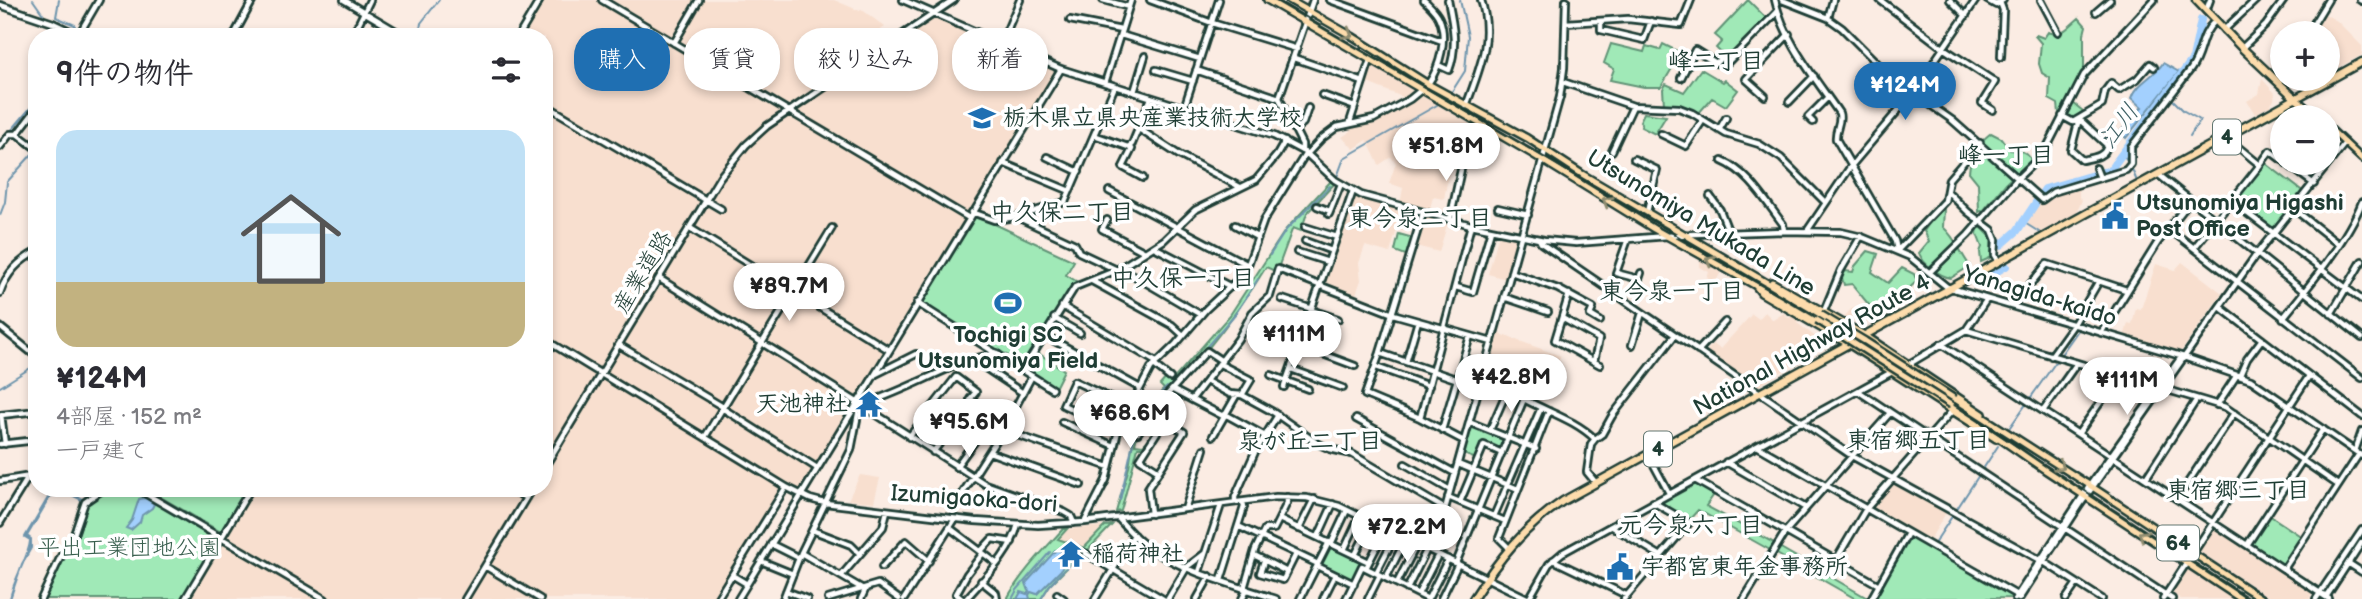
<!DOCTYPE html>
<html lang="ja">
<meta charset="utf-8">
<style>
:root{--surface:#fff;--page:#f7f7f7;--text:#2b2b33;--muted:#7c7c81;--line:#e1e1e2;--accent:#1f6fb2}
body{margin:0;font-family:"Balsamiq Sans","Klee One",sans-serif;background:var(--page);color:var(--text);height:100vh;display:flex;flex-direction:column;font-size:26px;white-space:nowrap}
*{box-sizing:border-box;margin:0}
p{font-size:23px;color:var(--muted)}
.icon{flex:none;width:38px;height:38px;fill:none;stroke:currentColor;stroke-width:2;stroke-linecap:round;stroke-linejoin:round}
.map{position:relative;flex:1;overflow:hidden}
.sheet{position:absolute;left:28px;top:28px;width:525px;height:469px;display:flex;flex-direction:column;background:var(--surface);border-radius:28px;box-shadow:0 4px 10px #0003}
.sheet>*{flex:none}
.hud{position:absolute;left:574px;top:28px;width:665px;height:63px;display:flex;gap:14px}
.buttons{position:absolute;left:2270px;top:21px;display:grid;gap:14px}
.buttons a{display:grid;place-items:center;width:70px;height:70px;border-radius:50%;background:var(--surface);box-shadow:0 4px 10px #0003;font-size:35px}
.price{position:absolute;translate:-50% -60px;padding:0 16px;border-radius:24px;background:#fff;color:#222;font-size:23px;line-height:46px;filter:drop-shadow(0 2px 4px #0008)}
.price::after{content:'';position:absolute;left:50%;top:42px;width:21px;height:16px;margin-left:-10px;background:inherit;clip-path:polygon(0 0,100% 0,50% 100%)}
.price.on{background:var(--accent);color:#fff}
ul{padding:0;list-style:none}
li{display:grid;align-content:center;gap:14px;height:371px;padding:0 28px}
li+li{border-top:2px solid var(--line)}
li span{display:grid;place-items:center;height:217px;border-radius:21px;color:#555}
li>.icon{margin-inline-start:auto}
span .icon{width:126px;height:126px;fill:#fffc;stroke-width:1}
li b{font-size:30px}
h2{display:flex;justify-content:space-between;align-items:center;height:84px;padding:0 28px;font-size:30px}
.tag{padding:0 24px;border-radius:28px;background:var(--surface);box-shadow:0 4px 10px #0003;font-size:24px;line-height:63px}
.tag.on{background:var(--accent);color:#fff}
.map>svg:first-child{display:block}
.built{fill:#f8dfcf}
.green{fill:#a0e9b7;stroke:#609376;stroke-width:2}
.water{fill:#a3d0fe;stroke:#6e95ad;stroke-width:2}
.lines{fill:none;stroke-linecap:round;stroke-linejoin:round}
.stream{stroke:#6e95ad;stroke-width:2}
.river{stroke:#a3d0fe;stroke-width:8}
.minor-casing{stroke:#1f3d34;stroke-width:10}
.major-casing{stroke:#1f3d34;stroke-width:10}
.highway-casing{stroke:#1f3d34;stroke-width:11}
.minor{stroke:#fff;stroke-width:4.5}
.major{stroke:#fddcac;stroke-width:5}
.highway{stroke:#fddcac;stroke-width:6}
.tram{stroke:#1f3d34;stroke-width:2}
.major-bridge-casing{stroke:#1f3d34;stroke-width:10;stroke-linecap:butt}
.major-bridge{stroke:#fddcac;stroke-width:5}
.oneway{stroke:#8e8c70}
.labels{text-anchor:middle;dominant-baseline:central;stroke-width:7;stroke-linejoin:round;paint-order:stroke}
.shield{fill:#fff;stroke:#627771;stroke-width:2}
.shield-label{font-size:21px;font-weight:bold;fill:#1f3d34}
.poi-label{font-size:23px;font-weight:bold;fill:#1f3d34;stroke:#fff;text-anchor:start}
.street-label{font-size:23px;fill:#1f3d34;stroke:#fff}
.park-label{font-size:23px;fill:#395f4e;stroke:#fff}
.neighbourhood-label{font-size:24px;font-weight:bold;fill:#1f3d34;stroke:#fff}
.water-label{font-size:24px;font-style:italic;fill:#406266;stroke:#fff}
</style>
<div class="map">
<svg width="2362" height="599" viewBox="0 0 2362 599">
<rect width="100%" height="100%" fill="#fbece3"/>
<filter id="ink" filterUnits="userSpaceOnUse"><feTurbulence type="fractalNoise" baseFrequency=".0143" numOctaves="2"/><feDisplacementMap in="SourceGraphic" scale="14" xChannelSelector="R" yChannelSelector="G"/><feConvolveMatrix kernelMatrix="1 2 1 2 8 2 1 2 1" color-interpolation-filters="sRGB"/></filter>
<g filter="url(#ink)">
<path class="built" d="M543 0H834L860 11 861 9 885 27 852 50 863 65 934 17 1055 71 801 488H796L786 483 715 599H189L254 488H544V37H521Z
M2321 12 2337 21 2362 46V55L2328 73V33H2310Z
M1370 65 1414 91 1405 98 1365 82Z
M2262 79 2275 93 2274 100 2270 106 2255 114 2247 101 2259 94Z
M1421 95 1477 128 1471 141 1474 143 1472 151 1450 142 1454 145 1444 199 1433 197 1429 212 1400 204 1403 188 1389 183 1396 163 1391 157 1379 165 1367 140 1354 149 1342 137 1351 131 1348 124 1367 123 1378 118Z
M2079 185V197L2082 200 2076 214 2039 233 2026 223 2040 203 2053 193Z
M1352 194 1408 211 1403 231 1397 229 1390 253 1365 246 1359 263 1361 280 1355 297 1322 284Z
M1424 216 1448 222 1439 252 1416 246Z
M1499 234 1517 238 1506 279 1488 274Z
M1700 260 1721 272 1715 283 1707 278 1709 272 1700 267Z
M2182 262 2222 293 2182 350 2178 352 2124 337 2128 323 2132 324 2136 308 2141 309 2156 264 2175 270Z
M1860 306 1880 309 1884 315 1863 324 1844 317 1853 307Z
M1765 312 1773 320 1784 313 1789 318 1792 316 1798 319 1797 323 1825 344 1759 386 1706 352 1713 344 1720 349 1752 314 1759 319Z
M1497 333 1561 356 1545 386 1531 381 1525 396 1486 371Z
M860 475 880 478 874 502 848 500Z
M1895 482 1947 511 1928 543 1871 510V507Z
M1105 526 1084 548 1058 539 1067 529Z
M2214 526 2312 591 2310 599H2272L2200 552 2199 548Z
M2188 570 2233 599H2181L2172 593 2171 590 2184 571Z"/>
<path class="green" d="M1748 0 1767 19 1727 59 1716 48 1722 41 1715 35Z
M2079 18 2086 26 2084 34V70L2068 99 2083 111 2073 119 2059 113 2058 104 2049 99 2050 78 2042 73 2039 64 2041 43 2035 36 2036 35 2044 38 2048 32C2061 38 2069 26 2079 18Z
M1611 44 1644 52 1646 46 1660 50 1663 44 1681 53 1661 87H1644L1610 80 1614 69 1604 63Z
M1701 69 1723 82 1725 80 1738 90 1726 106 1712 98 1698 114 1678 104 1664 105 1663 89 1666 84 1684 92Z
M1644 113 1666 116 1655 134 1641 127 1642 123 1640 121Z
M1991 133 2001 138 2010 150C2019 150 2027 151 2031 160L2006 183 1984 210 1979 212 1978 183 1969 172C1970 156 1978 143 1991 133Z
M2264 162 2305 193 2275 232 2233 200Z
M1331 181 1335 183 1307 213 1301 231 1293 228 1292 230 1278 268 1275 271 1266 267C1248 297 1228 324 1206 351 1182 380 1141 405 1135 444L1143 445 1146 442 1144 447H1138L1121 511 1116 512 1129 467 1135 427 1152 402 1164 389 1160 385 1166 378 1172 381 1230 315 1286 229Z
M1944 209 1943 227C1956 238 1960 253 1970 266L1951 278C1939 276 1923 264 1919 253L1929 241 1924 231 1937 212Z
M973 214 1074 261 1066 275 1076 281 1023 368 919 303Z
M1978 228H1982L1991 237 1992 257 1981 262 1980 252 1982 247 1977 234Z
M1399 234 1413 238 1408 256 1395 251Z
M1868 251 1878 254 1872 272 1888 283 1902 268 1914 274 1917 281 1890 306 1869 305 1852 284 1844 285 1842 278 1845 271 1853 272 1855 266Z
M1035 351 1064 370 1055 388 1027 371 1026 366Z
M1471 425 1504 437 1500 449 1484 443 1476 459 1463 454Z
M1696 483 1715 493 1706 506 1774 543 1770 550 1698 510 1689 520 1661 504 1663 501Z
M110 488C144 488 187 523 217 541L181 599H44L63 561 75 545 88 503Z
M145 488H248L221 532Z
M2269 515 2302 537 2283 566 2250 544Z
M1112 525 1087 551 1072 550 1069 554 1074 561 1050 585 1041 599H1007C1020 574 1043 551 1063 529H1067L1058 539 1084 548 1105 526Z
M1911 537 2011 595 2012 598 1874 599Z
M1330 544 1364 561 1353 583 1319 566Z
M1779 547 1869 599H1856L1775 553Z"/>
<path class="water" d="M2163 63 2179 72 2126 138 2120 132 2142 107 2132 98C2136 83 2155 76 2163 63Z
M99 488H102L82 500C70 495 61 486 50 497L27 536 31 539V548L22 564 10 599C13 579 30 555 30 540L25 537 49 496 53 491 65 489 82 499Z
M146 498 154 504 152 508 142 515 140 522 131 530 126 528 132 520 139 499Z
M1056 550 1061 551 1065 560 1061 570 1037 594 1031 592 1029 595 1030 599H1017L1021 592 1027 594 1029 591 1026 583Z"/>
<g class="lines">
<path class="stream" d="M33 0 47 20
M59 0 56 17 75 25 74 29
M2241 17 2258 0
M49 24 53 37
M419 37 421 23 439 0
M1451 93 1465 71 1468 36 1460 0
M2172 99 2184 111 2200 120 2190 136
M14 133 11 131 37 100
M2122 153 2129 163
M2131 167 2136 179
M1337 177 1344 158 1437 105
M0 215 5 202 7 182 34 152 20 139
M2023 222 2039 232
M1270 255 1286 230 1330 186
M1188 368 1236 313 1258 279
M0 387 32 367 37 366
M2010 427 2079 329
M1120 500 1137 425 1149 406 1167 387
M1934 544 1998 446
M1012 599 1017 590 1050 552
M1041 599 1049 586 1074 559
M1874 599 1910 537"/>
<path class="river" d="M2000 242 2001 245 2017 231 2045 189 2110 170 2193 59 2201 20
M1982 280 2006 266"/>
<defs>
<path id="minor" d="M344 0 406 37
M602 0 969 218
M903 0 1061 69 1274 136 1306 153 1335 180 1361 195 1471 225 1544 240 1576 243 1694 234 1784 231 1841 232 1862 237 1910 257 1947 287 2184 357 2251 380 2362 456
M1103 0 1129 7
M1150 0 1212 23 1297 49
M1330 0 1442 41
M1424 0C1430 6 1436 11 1439 18 1448 38 1440 67 1428 84
M1775 0C1784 41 1816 79 1839 113 1842 122 1835 129 1836 139L1895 241 1897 250
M1782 0 1828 18 1842 28 1892 78 1952 120 2042 200 2053 192 2126 170 2131 164V147L2191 69C2203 52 2199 36 2215 21
M1880 0 1943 48 1995 82 1982 103 1993 110
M1950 0 1966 16
M1987 0 1996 5 2000 2
M2041 0 2058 32
M2360 0 2362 1
M0 5 53 23 83 37
M2206 11 2210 0
M2096 12 2110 0
M1828 18 1833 0
M1070 20 1121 30
M1601 21V30L1644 40 1651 21
M1566 23 1628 19 1681 25 1691 0
M2224 30 2256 0
M2308 33 2328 0
M1121 35 1200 59
M78 36 99 0
M233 37 253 0
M352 37 370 0
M518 37 540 0
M674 43 699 0
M1001 44 1020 0
M2242 48 2266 25 2284 0
M2001 57 2003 10 2000 2 2003 0
M1294 58 1363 82
M1438 65 1449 70C1458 46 1453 24 1448 0
M1156 70 1193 81
M1196 70 1279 98
M1681 78 1695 50 1716 63 1722 57 1728 62 1778 11
M1563 82 1633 106 1679 108 1692 113 1726 134 1759 144 1781 158 1826 203
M1105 83 1131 0
M1134 92 1145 56
M1322 95 1355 107
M1765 96 1746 79 1789 34
M1789 102 1814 76
M544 104 721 209
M1466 106C1479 70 1494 39 1481 0
M1184 108 1219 0
M2062 116 2073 122 2102 105 2105 91 2111 83 2119 90 2137 79 2150 64 2154 67
M2079 119 2107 145C2106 157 2092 158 2082 160L2071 150Z
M1350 122 1370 60
M1813 122 1808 117 1828 97
M1139 129 1179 155 1240 187
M1295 129 1303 123 1308 108
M1719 130 1726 118
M17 134 37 149
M1661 134 1686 146 1703 120
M1094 135 1128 147 1132 144 1151 98
M0 147 10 134H17L37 108
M1128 147 1132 149 1123 167 1143 178
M1302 151V144L1279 98 1313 0
M1612 151 1633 106
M1307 154 1321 139 1337 127 1374 119 1410 99 1421 90
M1047 157 1079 172
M1634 159 1657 170 1647 212
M1722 161C1749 172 1766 202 1783 224L1784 231
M1003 163 1070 191
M2286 163 2314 184
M2260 165 2270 151 2282 160
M2096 168 2100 178
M2159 175 2362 338
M1109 191 1248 265
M1948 192 1968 212 1992 230 1996 240 1995 255 1999 262
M1710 196 1720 210 1729 233
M2231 201 2362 300
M1317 206 1330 211
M1498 208 1528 215
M2294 209 2338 244
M972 212 994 220 1016 217 1065 202 1115 86
M1423 213 1380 353 1365 395 1420 418 1464 441
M1329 214 1341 184
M1017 217 1075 244 1079 252 1117 270
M1107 220 1102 229 1145 252
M1450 220 1465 151
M1235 225 1257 237
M1305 227 1337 237
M690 228 889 350
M2168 228 2362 378
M1807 231 1851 166 1912 94 1976 0
M1539 239 1541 243 1852 456 2044 562 2102 599
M1628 239 1616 273 1639 279 1641 273
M1305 241 1332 251
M1154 247 1231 287
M2194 248 2260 165 2226 137
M1898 250 1945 201 1949 179 1980 143
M1297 252 1328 262
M1121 268 1201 315
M1511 272 1558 289 1593 308 1590 315 1600 321
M1930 272 1968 235 2018 178 2044 153 2084 75 2154 0
M660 279 860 404 851 450 801 553 783 599
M1092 281 1172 325 1183 335
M1456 287 1473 292 1491 230
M0 293C7 272 19 261 37 251
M1569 294 1555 340 1600 365
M1504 297 1548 312
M1282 299 1312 309
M917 303 1052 389
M1062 306 1156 362
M2012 306 2047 264 2099 281
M2220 307 2362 416
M1311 310 1338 319
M1824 311 1841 270 1861 236
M2331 314 2362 261
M1054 318 1080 333
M1562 318 1599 339 1594 361
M2283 318C2309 286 2348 239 2362 202
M1247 324 1300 344
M0 327 37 357
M1305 330 1332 340
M1966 330 2225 407 2338 485
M2101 333 2158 242 2190 201
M1044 335 1140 388
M544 339 786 487 810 499 825 503 975 521 1038 525 1085 522 1276 497 1307 498 1339 506 1529 599
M1941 344 2329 599
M619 345 723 407
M1299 345 1355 366
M1632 345 1642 313
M1698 351 1725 322
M1380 353 1479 387
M2051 356 2074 324 2099 281 2126 290
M973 359 997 353
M1406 362 1418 321
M1220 364 1251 380 1242 395
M1909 364 1966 330 1987 299
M1154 365 1170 378
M1376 367 1429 386
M1291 369 1343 388
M1023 370 1075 287 1117 270 1164 240 1195 210 1256 180 1277 155 1285 141
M1483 373C1497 382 1511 392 1526 400 1550 413 1575 420 1595 439L1591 444 1587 472 1596 483
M876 374 916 354
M1271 375 1308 389
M2240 375 2247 359 2262 339
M1206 381 1230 394 1242 395 1273 412 1317 443 1330 449 1352 454 1445 509
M1284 387 1353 191
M1173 390 1223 416
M1858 391 2172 599
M1192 399 1238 339 1252 313 1270 296 1278 269 1393 314 1492 342
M860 404 985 484 1064 512 1071 516 1074 523
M861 405C900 393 934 373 972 359L1023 393
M2217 405 2237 375
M722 408 817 468
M2043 411 2077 363
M1225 414 1265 436
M1420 418 1471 225
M1356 419 1455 473
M1062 422 1114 446
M1469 422 1536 449
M1003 430 1109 467
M1442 430 1470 336
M1490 430 1508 389
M1118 431 1063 405 1074 381 1129 407
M1138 433 1155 408 1207 351 1222 361
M2078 434 2119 376
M1213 436 1236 396
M705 437 832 228
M909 437 956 377 976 392 970 399 977 403 976 406 964 420 936 403
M1595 439 1602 434 1612 416 1675 335
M0 444 37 440
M5 444 1 415 37 411
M1757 446 2020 597
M2355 451 2362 431
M933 452 947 434
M989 452 1081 485
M1648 454 1669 493
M1726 462 1806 508
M1405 464 1450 490
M1458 464 1518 489
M956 467 990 420
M544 468 720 177 746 145 767 126 954 0
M2146 478 2197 399
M1695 480 1879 585
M0 481 37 475
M136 488 325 599
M510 488 526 498
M1448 497 1505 521
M2177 499 2234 413
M957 502 1003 430 1032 376
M1235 502V497L1255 452 1278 415
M1460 502 1484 445 1502 453
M1185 509 1204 449
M1151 514 1148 488 1184 432 1165 420 1140 459 1159 471
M1494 516 1541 408
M1118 518C1126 527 1134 537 1145 545 1180 571 1234 585 1276 599
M1279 519 1369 562
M1085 521 1106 480 1118 431 1151 368 1176 344 1206 309 1245 273 1264 220 1306 153
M0 523 29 476
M1238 526 1318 564
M1611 526 1661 556
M950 528 996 563
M1299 529 1314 499
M812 530 851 545 860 554
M1318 537 1333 504
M771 544 799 558
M1331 544 1347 510
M2247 545 2323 429
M1509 548 1499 538 1549 411
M1344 550 1360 516
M981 551 992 539 1012 542
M1433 552 1560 97 1564 68 1566 0
M801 553 863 589
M1085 553 1163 599
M1254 555 1287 572
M1355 555 1372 522
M1553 560 1626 595
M1836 560 1866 509 1952 411
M761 561 793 574
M1264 561 1260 573 1283 580 1296 554
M1456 563 1524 399
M2348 563 2362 572
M485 566 540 599
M1317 566 1354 584
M882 567 906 541 929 561
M1366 568 1428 599
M2284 569 2359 454
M1199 572 1221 505
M1376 573 1396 534
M732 575 747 584
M842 575 883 527 887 511
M1386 578 1406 539
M1221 580 1244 507 1243 502
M981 581 996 593 997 599
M1397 583 1417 544
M1244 588 1255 550 1265 529H1274L1287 503V497
M1407 589 1427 549
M786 591 807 599
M1057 594 1064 599
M1418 594 1438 555
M2326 597 2362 542
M41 599 61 556 71 543 85 502 105 488
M185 599 251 488
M465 599 532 488
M717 599 786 487
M738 599 1061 69
M828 599 878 584 899 599
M861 599 866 588
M904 599 955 519
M962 599 956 594 967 574 983 553
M966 599C985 577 1011 554 1018 524
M1095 599 1134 535
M1168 599 1187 567 1204 554
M1197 599 1210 576
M1242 599 1247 589
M1300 599 1329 542
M1323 599 1335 575
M1346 599 1362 566 1366 568 1386 529
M1368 599 1380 575
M1428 599 1448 559
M1441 599 1458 564
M1529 599 1549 564 1562 553 1892 372
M1624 599 1689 523 1653 502
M1744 599 1786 531 1890 413
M1871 599 1908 533
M2015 599 2090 485 2179 360 2183 357
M2019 599 2080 505 2256 255 2345 143
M2066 599 2077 583
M2163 599 2309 376
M2316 599 2362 530"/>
<path id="major" d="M1267 0 1534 155 1654 229 1817 320
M1289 0 1352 36 1428 84 1527 138 1582 174 1820 314
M2296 99 2317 117
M2328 127 2362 159
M1772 282 1866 336 1983 414
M1755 285 1761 293 1848 344 1996 439
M1955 399 2100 492 2262 599
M1951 405 2045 470 2241 599"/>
<path id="highway" d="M2196 0 2242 48 2296 99
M1473 599C1498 560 1524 527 1563 501L2362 62"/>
</defs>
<use href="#minor" class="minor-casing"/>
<use href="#major" class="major-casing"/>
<use href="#highway" class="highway-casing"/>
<use href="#minor" class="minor"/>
<use href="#major" class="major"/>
<use href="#highway" class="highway"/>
<path class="tram" d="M1277 0 1861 344 2250 599"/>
<defs>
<path id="major-bridge" d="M1820 314 1865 341 1955 399
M1817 320 1951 405"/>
</defs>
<use href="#major-bridge" class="major-bridge-casing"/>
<use href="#major-bridge" class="major-bridge"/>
</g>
<defs><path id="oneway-chevron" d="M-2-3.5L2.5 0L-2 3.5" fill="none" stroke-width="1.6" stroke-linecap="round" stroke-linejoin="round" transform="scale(1.75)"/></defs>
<g class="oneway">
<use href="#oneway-chevron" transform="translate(1348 34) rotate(31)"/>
<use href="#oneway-chevron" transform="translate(1607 201) rotate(-149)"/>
<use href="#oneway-chevron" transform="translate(1710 260) rotate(-150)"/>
<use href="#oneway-chevron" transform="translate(2060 466) rotate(32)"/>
<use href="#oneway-chevron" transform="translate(2143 535) rotate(-147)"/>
</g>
</g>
<defs>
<symbol id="university-bare" viewBox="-9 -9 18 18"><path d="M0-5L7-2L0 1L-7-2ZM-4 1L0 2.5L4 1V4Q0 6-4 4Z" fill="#1f6fb2" stroke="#fff" stroke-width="2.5" paint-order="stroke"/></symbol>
<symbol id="civic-bare" viewBox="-9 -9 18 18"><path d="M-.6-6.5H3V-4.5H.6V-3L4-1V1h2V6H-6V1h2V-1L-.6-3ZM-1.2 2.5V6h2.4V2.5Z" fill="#1f6fb2" stroke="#fff" stroke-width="2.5" paint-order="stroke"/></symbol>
<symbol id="stadium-bare" viewBox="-9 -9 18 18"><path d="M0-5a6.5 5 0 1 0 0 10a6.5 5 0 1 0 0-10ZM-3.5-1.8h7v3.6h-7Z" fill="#1f6fb2" stroke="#fff" stroke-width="2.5" paint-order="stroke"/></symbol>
<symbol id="temple-bare" viewBox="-9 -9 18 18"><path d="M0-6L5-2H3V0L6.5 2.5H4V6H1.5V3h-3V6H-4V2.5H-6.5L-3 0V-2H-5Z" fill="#1f6fb2" stroke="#fff" stroke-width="2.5" paint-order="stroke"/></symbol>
</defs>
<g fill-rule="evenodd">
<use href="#university-bare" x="963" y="99" width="38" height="38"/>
<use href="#civic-bare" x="2096" y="197" width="38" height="38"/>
<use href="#stadium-bare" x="989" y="284" width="38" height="38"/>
<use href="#temple-bare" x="850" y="385" width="38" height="38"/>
<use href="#temple-bare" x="1052" y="535" width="38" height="38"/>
<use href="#civic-bare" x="1601" y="548" width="38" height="38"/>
</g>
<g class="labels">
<g class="shield">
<rect x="2213" y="119.5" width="28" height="35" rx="5"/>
<rect x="1644" y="431.5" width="28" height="35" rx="5"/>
<rect x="2157" y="525.5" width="42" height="35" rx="5"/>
</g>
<g class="shield-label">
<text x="2227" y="137">4</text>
<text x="1658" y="449">4</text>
<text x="2178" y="543">64</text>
</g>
<g class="poi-label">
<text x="1003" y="118">栃木県立県央産業技術大学校</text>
<text x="2136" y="203">Utsunomiya Higashi<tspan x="2136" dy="26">Post Office</tspan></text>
<text x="1008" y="335" text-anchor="middle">Tochigi SC<tspan x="1008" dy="26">Utsunomiya Field</tspan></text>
<text x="848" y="404" text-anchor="end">天池神社</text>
<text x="1092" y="554">稲荷神社</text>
<text x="1641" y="567">宇都宮東年金事務所</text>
</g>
<g class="street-label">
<text transform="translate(1701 223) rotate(31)">Utsunomiya Mukada Line</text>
<text transform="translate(643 272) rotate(-59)">産業道路</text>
<text transform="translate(2040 296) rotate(17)">Yanagida-kaido</text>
<text transform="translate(1812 345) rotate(-29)">National Highway Route 4</text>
<text transform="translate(974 499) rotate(4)">Izumigaoka-dori</text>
</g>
<g class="park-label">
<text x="129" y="548">平出工業団地公園</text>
</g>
<g class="neighbourhood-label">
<text x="1716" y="61">峰二丁目</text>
<text x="2006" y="155">峰一丁目</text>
<text x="1062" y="212">中久保二丁目</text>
<text x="1420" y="218">東今泉二丁目</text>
<text x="1183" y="278">中久保一丁目</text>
<text x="1672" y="291">東今泉一丁目</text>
<text x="1918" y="440">東宿郷五丁目</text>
<text x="1310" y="441">泉が丘二丁目</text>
<text x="2238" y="490">東宿郷三丁目</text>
<text x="1691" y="525">元今泉六丁目</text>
</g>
<g class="water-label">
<text transform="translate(2119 126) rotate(-53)">江川</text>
</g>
</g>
</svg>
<div class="buttons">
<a>+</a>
<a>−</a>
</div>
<b class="price on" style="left:1905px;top:122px">¥124M</b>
<b class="price" style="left:1446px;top:183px">¥51.8M</b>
<b class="price" style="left:789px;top:323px">¥89.7M</b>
<b class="price" style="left:1294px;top:371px">¥111M</b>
<b class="price" style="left:1511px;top:414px">¥42.8M</b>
<b class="price" style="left:2127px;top:417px">¥111M</b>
<b class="price" style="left:1130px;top:450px">¥68.6M</b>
<b class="price" style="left:969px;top:459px">¥95.6M</b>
<b class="price" style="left:1407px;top:564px">¥72.2M</b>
<div class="hud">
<a class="tag on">購入</a>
<a class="tag">賃貸</a>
<a class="tag">絞り込み</a>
<a class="tag">新着</a>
</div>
<section class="sheet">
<h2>9件の物件<svg class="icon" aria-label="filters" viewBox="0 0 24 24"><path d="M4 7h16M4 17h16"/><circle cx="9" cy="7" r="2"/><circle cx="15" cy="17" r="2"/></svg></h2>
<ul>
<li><span style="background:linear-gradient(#bfe0f5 70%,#c2b280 0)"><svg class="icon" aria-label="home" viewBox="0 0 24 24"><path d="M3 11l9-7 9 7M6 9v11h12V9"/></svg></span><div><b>¥124M</b><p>4部屋 · 152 m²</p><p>一戸建て</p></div></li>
</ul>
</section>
</div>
